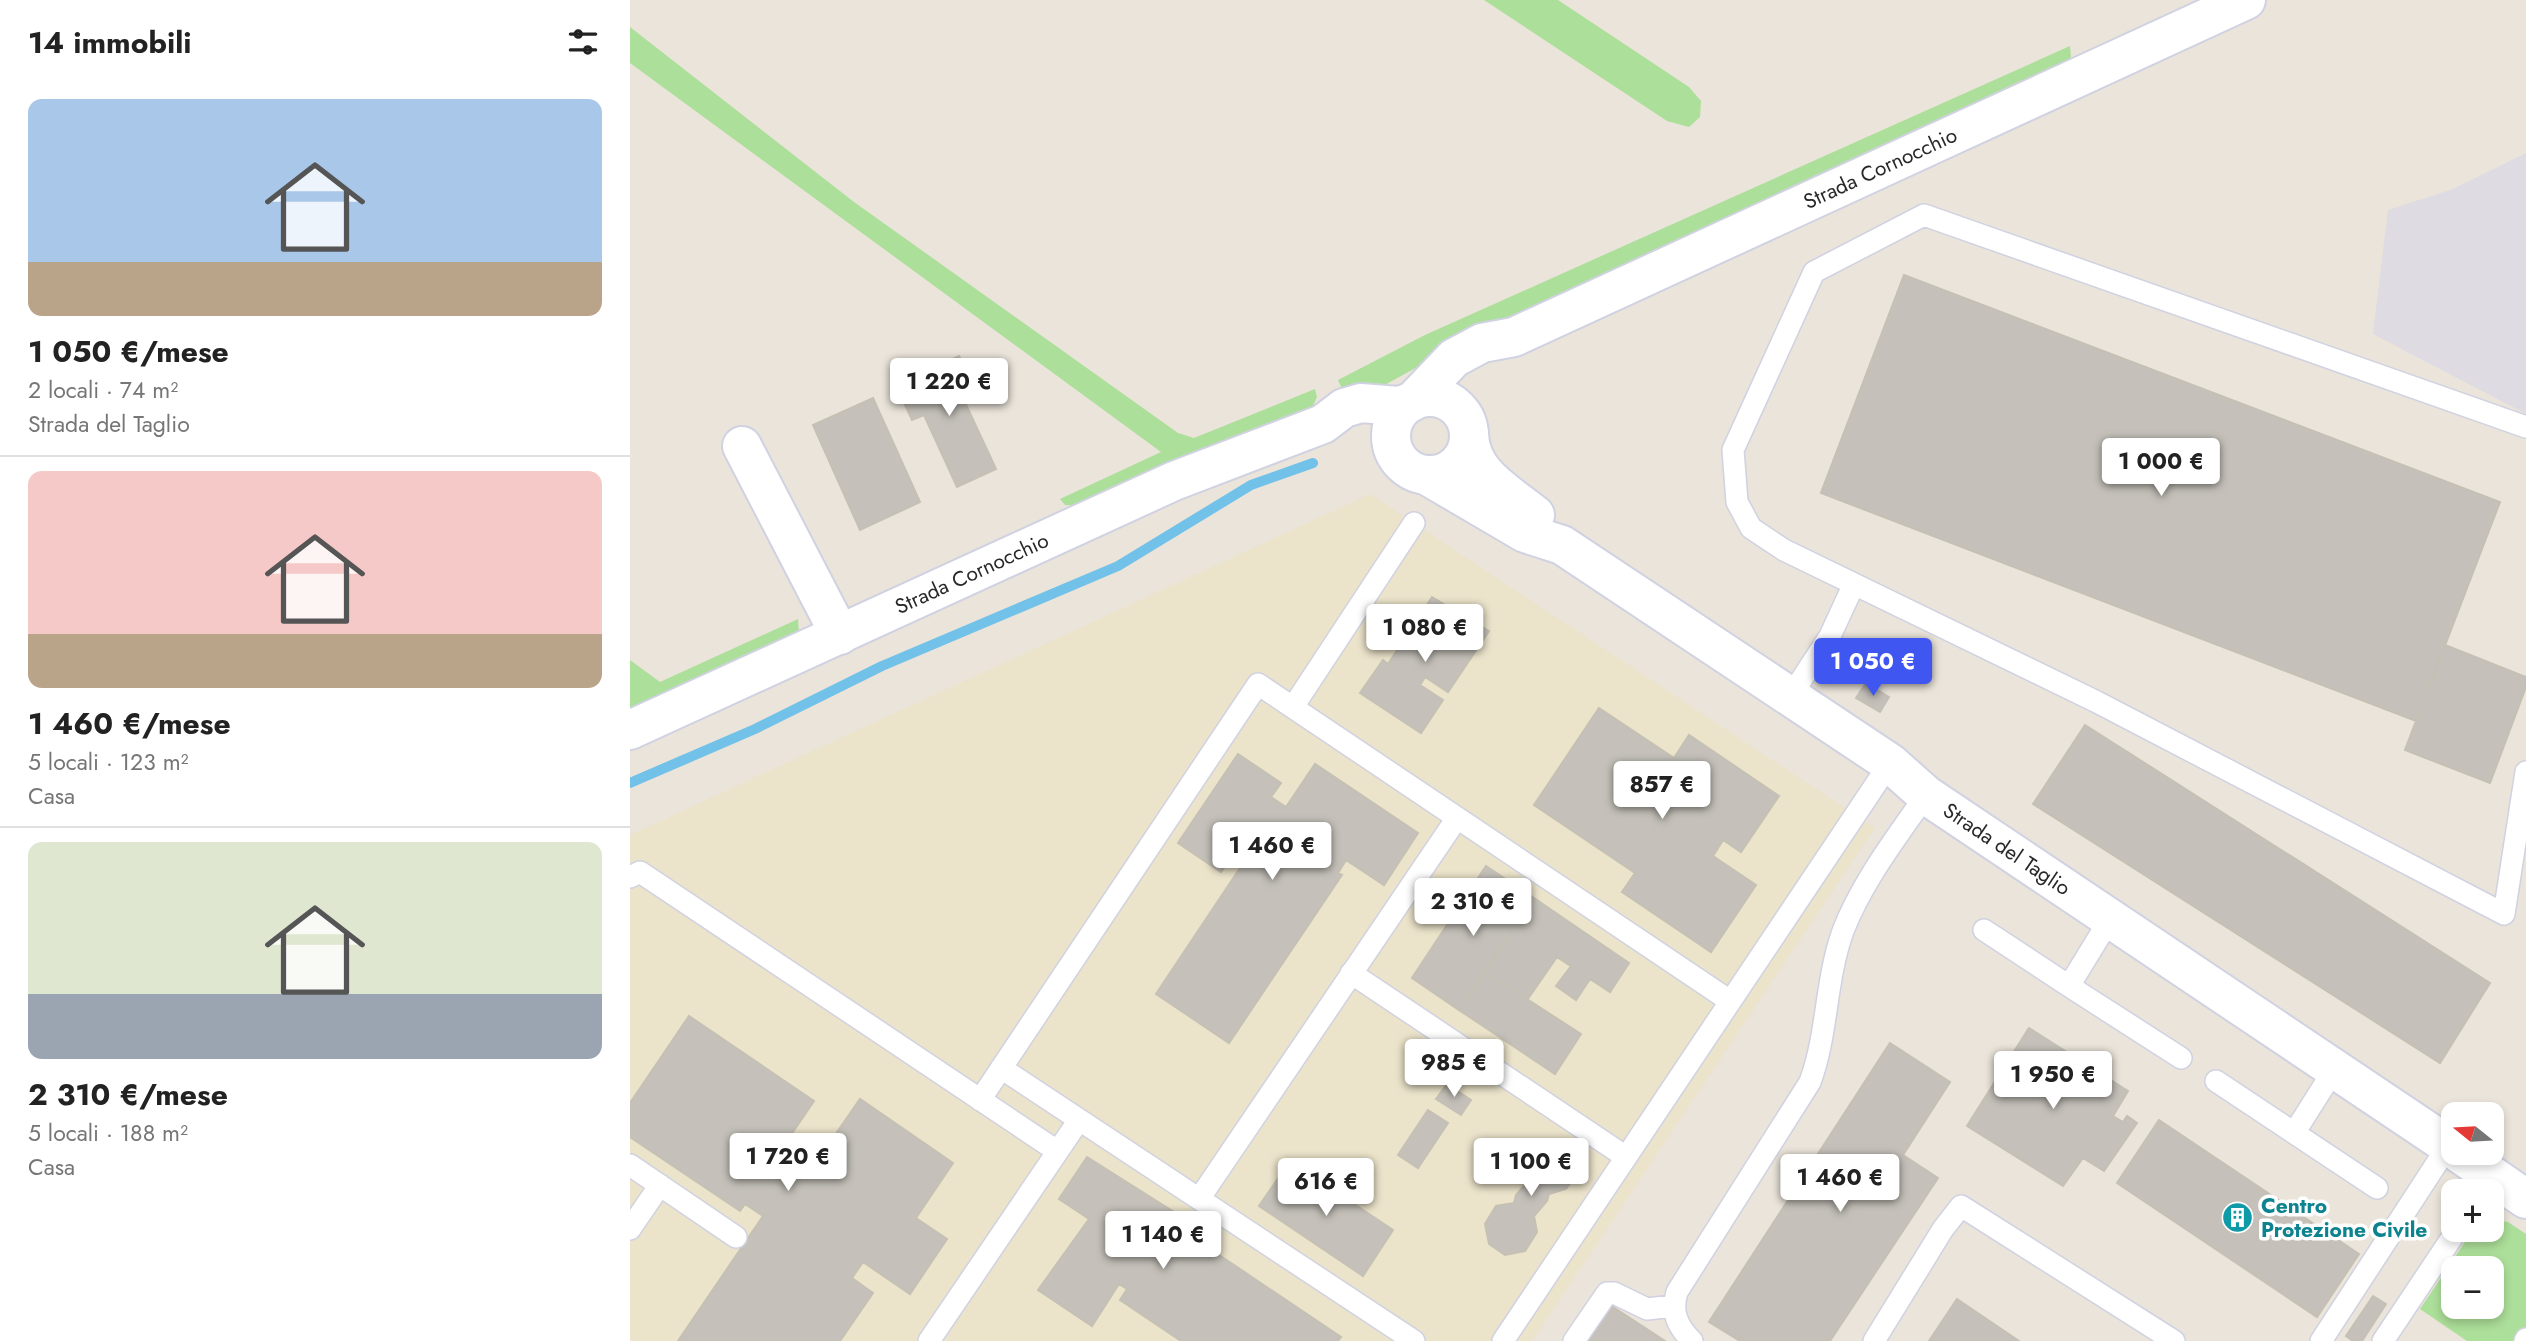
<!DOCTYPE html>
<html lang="it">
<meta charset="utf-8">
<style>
:root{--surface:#fff;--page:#f6f6f6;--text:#222;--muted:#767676;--line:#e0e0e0;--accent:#4056f1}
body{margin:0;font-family:Jost,sans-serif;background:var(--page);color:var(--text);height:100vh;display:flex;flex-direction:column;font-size:26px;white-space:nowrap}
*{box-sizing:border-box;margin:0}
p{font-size:23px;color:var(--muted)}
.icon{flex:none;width:38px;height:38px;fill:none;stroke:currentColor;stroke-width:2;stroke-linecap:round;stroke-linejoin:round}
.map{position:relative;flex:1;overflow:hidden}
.sheet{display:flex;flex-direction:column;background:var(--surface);width:630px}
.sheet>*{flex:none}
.needle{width:46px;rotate:288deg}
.controls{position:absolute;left:1811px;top:1102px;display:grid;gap:14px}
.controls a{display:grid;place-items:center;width:63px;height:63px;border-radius:14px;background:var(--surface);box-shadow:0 4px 10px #0003;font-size:35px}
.price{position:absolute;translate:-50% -60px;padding:0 16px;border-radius:7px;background:#fff;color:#222;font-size:23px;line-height:46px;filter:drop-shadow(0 2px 4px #0008)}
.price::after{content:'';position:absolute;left:50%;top:42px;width:21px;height:16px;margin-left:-10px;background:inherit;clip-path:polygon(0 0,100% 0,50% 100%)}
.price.selected{background:var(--accent);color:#fff}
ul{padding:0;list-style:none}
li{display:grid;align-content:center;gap:14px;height:371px;padding:0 28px}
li+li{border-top:2px solid var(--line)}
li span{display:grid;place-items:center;height:217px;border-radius:14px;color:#555}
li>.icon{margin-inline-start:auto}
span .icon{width:126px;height:126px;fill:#fffc;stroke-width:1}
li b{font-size:30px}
h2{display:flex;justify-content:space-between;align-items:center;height:84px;padding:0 28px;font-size:30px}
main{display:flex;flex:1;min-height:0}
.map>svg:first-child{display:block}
.industrial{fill:#dedbe3}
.education{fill:#ebe3ca}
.green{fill:#acdf99;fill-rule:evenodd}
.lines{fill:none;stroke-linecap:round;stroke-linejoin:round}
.stream{stroke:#71c1e9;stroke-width:10}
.building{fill:#c5c1ba;stroke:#c5c0b4;stroke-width:2}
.lane-casing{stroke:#d0d2e1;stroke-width:24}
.street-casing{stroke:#d0d2e1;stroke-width:42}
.lane{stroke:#fff;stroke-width:21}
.street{stroke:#fff;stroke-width:38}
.labels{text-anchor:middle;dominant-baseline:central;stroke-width:7;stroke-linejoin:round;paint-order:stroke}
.street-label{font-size:21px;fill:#282828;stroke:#fff}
.culture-label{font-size:21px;font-weight:bold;fill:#0d838f;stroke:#fff;text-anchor:start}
</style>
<main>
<section class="sheet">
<h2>14 immobili<svg class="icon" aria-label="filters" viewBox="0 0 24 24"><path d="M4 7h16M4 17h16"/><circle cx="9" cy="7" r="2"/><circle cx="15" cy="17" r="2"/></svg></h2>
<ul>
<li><span style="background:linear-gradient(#a9c7e8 75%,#b9a48a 0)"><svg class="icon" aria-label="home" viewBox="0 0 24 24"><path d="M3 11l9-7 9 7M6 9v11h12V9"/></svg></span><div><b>1 050 €/mese</b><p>2 locali · 74 m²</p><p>Strada del Taglio</p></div></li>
<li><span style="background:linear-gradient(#f6c9c9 75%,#b9a48a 0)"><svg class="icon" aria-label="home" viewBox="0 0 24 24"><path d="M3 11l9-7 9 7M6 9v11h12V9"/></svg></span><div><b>1 460 €/mese</b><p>5 locali · 123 m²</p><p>Casa</p></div></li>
<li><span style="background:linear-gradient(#dfe7d0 70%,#9aa5b1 0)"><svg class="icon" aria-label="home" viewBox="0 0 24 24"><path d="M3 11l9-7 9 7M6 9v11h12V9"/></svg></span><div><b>2 310 €/mese</b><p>5 locali · 188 m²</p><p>Casa</p></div></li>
</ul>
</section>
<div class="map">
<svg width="1896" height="1341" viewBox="0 0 1896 1341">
<rect width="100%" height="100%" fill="#eae4da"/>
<path class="industrial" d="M1896 153V414L1743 334 1758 210 1823 189Z"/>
<path class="education" d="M740 494 1245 828 902 1341H0V835Z"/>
<path class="green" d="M854 0H928L1059 87 1071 101 1070 117 1059 127 1037 121Z
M0 27 224 202 548 433 564 438 685 389 687 397 681 410 451 506 435 505 430 499 531 452 0 63Z
M1440 46 1441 57 1436 63 820 349 751 387 712 389 708 380 795 335Z
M168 619 169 634 0 715V660L30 682Z
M1862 1219 1878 1222 1896 1234V1341H1837L1790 1309 1843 1230H1862ZM1824 1269H1862V1307H1824Z"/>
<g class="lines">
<path class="stream" d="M0 783 125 729 252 666 488 566 621 485 683 463"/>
</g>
<path class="building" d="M1274 275 1870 502 1786 721 1191 493Z
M329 356 345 391 332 396 366 469 327 487 294 415 282 420 266 385Z
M243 398 290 502 230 530 183 425Z
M802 597 859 631 818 692 795 677 790 685 813 700 791 733 730 693 753 660 758 664Z
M1815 645 1896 677V687L1860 783 1775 750Z
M1236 683 1259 697 1250 712 1226 698Z
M969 708 1044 758 1059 735 1149 796 1111 852 1093 840 1083 856 1126 885 1081 952 992 892 1005 873 904 805Z
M1455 725 1860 983 1810 1063 1403 804Z
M608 754 651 783 641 797 656 807 685 764 788 833 754 885 716 860 708 873 712 875 599 1043 526 994 622 850 611 842 591 872 548 843Z
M856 866 904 898 829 1010 782 978Z
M904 898 999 963 980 992 927 957 897 1000 855 972Z
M941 966 960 979 946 1000 926 986Z
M855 972 951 1034 925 1074 829 1010Z
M59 1016 184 1101 146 1157 176 1177 230 1099 323 1163 286 1218 317 1239 280 1294 233 1262 222 1278 243 1293 210 1341H48L133 1216 115 1204 110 1211 0 1137V1103Z
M1399 1028 1498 1091 1483 1116 1493 1122 1497 1116 1507 1123 1474 1171 1453 1158 1433 1186 1337 1126Z
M1260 1043 1320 1082 1273 1155 1308 1178 1200 1341H1110L1079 1322Z
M817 1084 841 1100 831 1115 806 1099Z
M798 1110 818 1123 788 1168 768 1155Z
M1529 1120 1729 1254 1687 1317 1487 1183Z
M928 1140 944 1152 948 1172 936 1189 919 1194 917 1201 904 1216 907 1232 895 1251 875 1255 859 1244 855 1224 866 1206 884 1203 886 1195 900 1179 896 1162 908 1144Z
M457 1157 552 1217 546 1226 711 1337 708 1341H551L490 1300 497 1289 489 1284 462 1326 408 1290 459 1219 429 1199Z
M660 1161 763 1230 733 1276 629 1206Z
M1743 1296 1756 1304 1732 1341H1723L1716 1336Z
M1327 1299 1389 1341H1299Z
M980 1305 1035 1341H956Z"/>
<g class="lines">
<defs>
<path id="lane" d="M1896 427 1294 215 1184 272 1103 450 1107 502 1121 528 1154 550 1467 702 1874 914 1896 772
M1160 697 1200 636 1224 584
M663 707 784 523
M0 877 10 872 427 1151
M1354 930 1439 986 1480 919
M721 973 996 1157
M1439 986 1551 1058
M371 1068 784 1341
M1586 1081 1747 1188
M350 1100 628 684 1100 1001
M1664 1133 1704 1070
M0 1165 106 1237
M569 1199 827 818
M0 1229 30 1185
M299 1341 449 1120
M873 1341 1260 763
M944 1341 977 1293H984L1017 1309 1043 1306
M1062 1341C1047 1326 1041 1312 1047 1292L1180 1082C1198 1034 1195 981 1213 931 1232 882 1266 838 1296 795
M1244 1341 1313 1229 1331 1206 1544 1341
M1691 1341 1818 1146
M1753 1341 1827 1230
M1895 1341 1896 1339"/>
<g id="street">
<circle cx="800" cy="436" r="39"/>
<path d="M839 434C840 474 877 492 905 515"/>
<path d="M112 446 210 635"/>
<path id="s1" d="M796 475 895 533 932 545 1260 763 1296 795 1824 1149"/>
<path id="s2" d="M0 730 544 481 693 424 714 408 731 403 768 406 782 402 824 358 852 343 884 337 1616 0"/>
<path d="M1829 1153 1896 1199"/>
</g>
</defs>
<use href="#lane" class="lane-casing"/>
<use href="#street" class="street-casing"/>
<use href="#lane" class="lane"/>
<use href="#street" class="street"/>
</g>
<defs>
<symbol id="building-disc" viewBox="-11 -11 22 22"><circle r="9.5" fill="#0f9aa8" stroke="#fff"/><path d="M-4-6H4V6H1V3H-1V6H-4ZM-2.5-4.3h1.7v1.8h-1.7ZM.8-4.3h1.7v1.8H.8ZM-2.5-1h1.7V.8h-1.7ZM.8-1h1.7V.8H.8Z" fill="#fff"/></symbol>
</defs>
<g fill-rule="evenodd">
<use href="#building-disc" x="1590" y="1200" width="35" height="35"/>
</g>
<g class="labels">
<g class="street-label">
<text stroke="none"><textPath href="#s2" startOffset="1382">Strada Cornocchio</textPath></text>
<text stroke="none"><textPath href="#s2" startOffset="376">Strada Cornocchio</textPath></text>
<text stroke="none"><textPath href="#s1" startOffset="693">Strada del Taglio</textPath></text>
</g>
<g class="culture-label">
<text x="1631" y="1206">Centro<tspan x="1631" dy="24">Protezione Civile</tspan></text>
</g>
</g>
</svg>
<div class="controls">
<a><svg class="needle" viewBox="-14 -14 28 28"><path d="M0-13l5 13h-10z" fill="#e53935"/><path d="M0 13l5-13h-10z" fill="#767676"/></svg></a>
<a>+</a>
<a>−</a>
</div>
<b class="price" style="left:319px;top:418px">1 220 €</b>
<b class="price" style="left:1531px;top:498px">1 000 €</b>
<b class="price" style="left:795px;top:664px">1 080 €</b>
<b class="price selected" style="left:1243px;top:698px">1 050 €</b>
<b class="price" style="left:1032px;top:821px">857 €</b>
<b class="price" style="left:642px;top:882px">1 460 €</b>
<b class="price" style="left:843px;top:938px">2 310 €</b>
<b class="price" style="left:824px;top:1099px">985 €</b>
<b class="price" style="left:1423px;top:1111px">1 950 €</b>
<b class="price" style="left:158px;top:1193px">1 720 €</b>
<b class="price" style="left:901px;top:1198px">1 100 €</b>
<b class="price" style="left:1210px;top:1214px">1 460 €</b>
<b class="price" style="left:696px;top:1218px">616 €</b>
<b class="price" style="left:533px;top:1271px">1 140 €</b>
</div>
</main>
